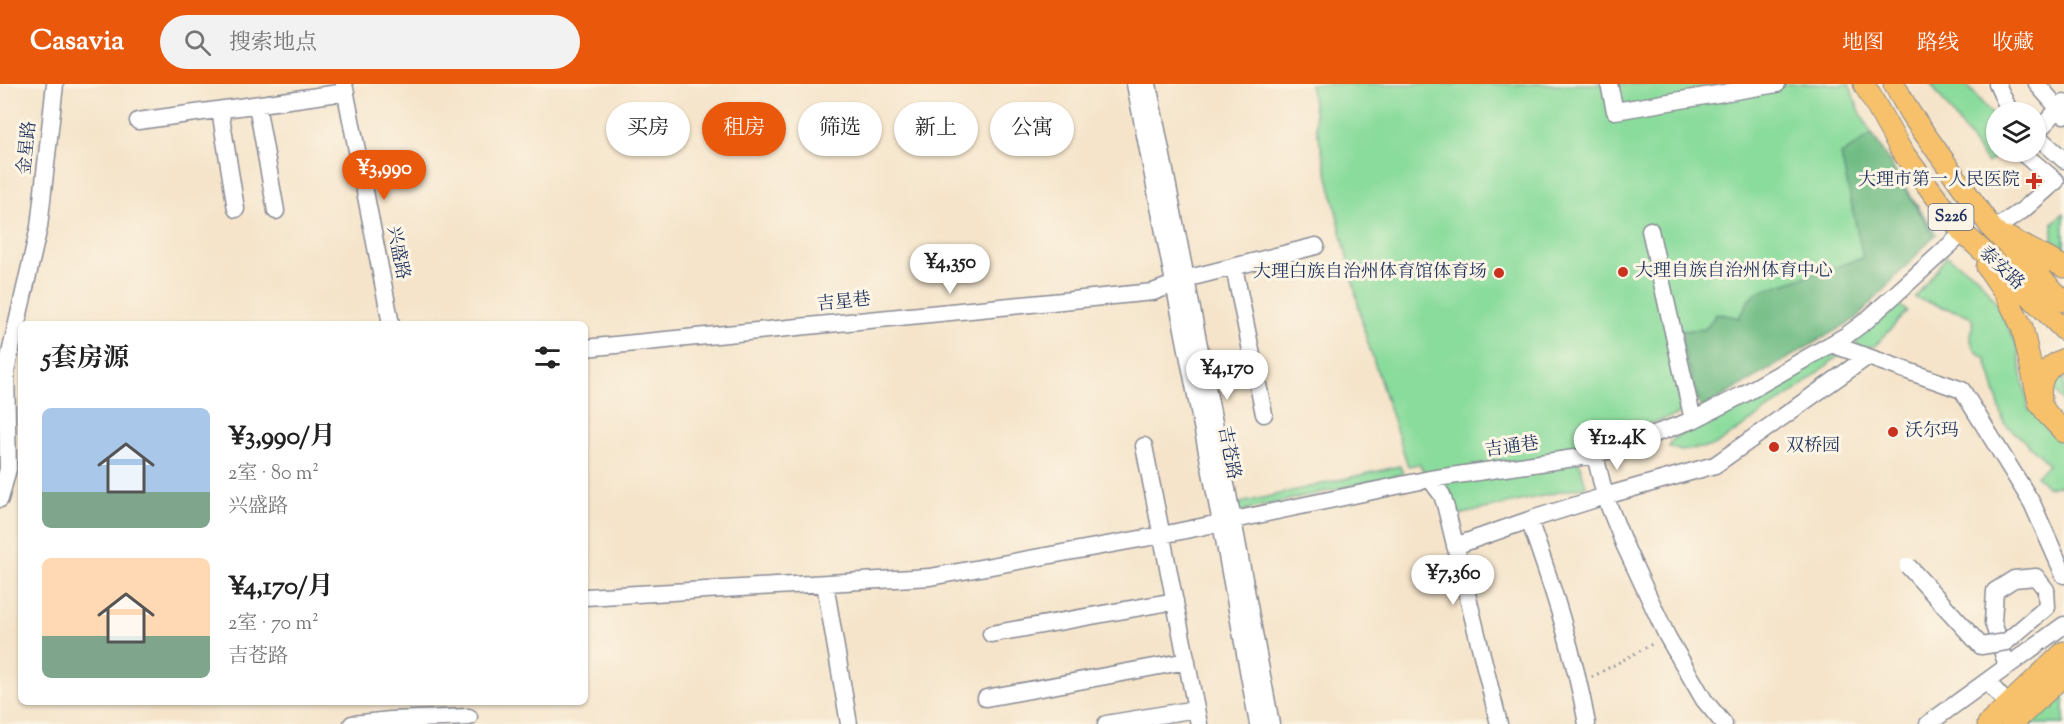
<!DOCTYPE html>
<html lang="zh">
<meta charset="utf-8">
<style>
:root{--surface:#fff;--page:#f2f2f2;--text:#222;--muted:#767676;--accent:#ea580c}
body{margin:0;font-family:"Sorts Mill Goudy","Noto Serif SC",serif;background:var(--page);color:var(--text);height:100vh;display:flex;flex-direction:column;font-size:22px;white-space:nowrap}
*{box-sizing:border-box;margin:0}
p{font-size:20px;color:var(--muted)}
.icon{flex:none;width:33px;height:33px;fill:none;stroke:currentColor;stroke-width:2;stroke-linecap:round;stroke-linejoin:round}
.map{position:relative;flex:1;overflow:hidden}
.side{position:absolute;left:18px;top:237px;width:570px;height:384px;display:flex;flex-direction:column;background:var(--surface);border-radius:9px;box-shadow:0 2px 4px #0004}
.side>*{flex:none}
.guide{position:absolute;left:606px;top:18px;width:570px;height:54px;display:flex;gap:12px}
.tools{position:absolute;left:1986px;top:18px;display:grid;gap:12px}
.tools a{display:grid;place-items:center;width:60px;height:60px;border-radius:50%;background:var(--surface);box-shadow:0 2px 4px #0004;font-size:30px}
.price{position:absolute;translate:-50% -51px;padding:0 14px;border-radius:21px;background:#fff;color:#222;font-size:20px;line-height:39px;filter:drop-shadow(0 2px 3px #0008)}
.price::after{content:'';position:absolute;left:50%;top:36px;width:18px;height:14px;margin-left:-9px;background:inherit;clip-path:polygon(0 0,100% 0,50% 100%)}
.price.on{background:var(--accent);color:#fff}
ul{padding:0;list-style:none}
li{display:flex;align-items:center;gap:18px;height:150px;padding:0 24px}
li span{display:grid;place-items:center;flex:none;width:168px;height:120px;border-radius:9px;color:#555}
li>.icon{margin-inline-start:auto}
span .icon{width:72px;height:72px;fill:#fffc;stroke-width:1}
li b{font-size:26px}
h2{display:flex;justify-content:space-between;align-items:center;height:72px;padding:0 24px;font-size:26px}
.chip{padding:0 21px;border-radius:27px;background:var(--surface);box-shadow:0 2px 4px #0004;font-size:21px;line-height:54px}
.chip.on{background:var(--accent);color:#fff}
header{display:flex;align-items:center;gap:36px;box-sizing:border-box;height:84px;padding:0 30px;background:var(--accent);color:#fff}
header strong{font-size:28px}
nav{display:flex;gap:33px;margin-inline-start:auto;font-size:21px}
.search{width:420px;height:54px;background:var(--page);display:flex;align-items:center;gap:15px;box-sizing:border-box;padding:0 21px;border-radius:33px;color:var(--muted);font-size:22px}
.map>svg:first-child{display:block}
.green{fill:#8adc9c;stroke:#52867d;stroke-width:1.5}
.forest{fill:#6fbc84;stroke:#457671;stroke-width:1.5}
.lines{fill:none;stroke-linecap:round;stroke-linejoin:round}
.minor-casing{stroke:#888a94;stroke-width:19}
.major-casing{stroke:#888a94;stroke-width:23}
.path{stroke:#888a94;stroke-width:3;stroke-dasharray:1.5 4.5;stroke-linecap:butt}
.minor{stroke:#fff;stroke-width:16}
.major{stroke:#f6c16b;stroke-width:21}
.minor-bridge-casing{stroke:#888a94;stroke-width:19;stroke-linecap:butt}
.minor-bridge{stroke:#fff;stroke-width:16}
.poi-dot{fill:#c8321e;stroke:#fcf5e5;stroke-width:2}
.labels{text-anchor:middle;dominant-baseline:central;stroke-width:6;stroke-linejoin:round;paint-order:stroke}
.shield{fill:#fcf5e5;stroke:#5e6a86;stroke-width:1.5}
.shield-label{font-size:16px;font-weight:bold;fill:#1b2f5e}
.street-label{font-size:18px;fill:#1b2f5e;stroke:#fcf5e5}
.poi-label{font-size:18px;fill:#1b2f5e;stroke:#fcf5e5;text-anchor:start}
</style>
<header>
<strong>Casavia</strong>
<div class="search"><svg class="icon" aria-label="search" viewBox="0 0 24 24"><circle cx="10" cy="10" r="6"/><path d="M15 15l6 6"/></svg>搜索地点</div>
<nav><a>地图</a><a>路线</a><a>收藏</a></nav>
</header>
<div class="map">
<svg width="2064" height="640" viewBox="0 0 2064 640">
<rect width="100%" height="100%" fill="#fcf5e5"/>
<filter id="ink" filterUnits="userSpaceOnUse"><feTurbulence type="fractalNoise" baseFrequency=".0167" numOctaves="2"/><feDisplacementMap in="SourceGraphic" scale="12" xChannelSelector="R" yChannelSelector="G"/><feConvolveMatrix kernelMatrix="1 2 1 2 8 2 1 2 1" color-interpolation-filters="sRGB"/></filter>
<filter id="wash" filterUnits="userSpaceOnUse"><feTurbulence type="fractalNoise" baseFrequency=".008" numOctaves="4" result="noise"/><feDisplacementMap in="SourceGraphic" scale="24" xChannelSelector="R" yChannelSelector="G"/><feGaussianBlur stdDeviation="1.35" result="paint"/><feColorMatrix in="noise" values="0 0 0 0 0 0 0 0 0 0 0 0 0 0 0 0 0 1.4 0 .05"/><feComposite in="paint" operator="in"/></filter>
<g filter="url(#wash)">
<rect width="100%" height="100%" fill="#f5e4ca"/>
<path class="green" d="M1310 0H1849C1867 54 1905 102 1936 150L1859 224 1721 306 1679 324 1680 330 1575 364 1586 402 1454 432 1419 380 1408 382 1366 253 1317 46Z
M1931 0H1966L1996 35V68H2003L1987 79Z
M2064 129V166L2053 157V138Z
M1947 172 1977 192 1994 215 2017 261 2028 324 2064 359V404L2059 401 2047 403 2036 391 2048 381 2040 371 2004 339 1986 275C1968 264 1970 255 1973 237L1968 231 1915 214Z
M1896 218 1907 227 1875 262 1861 264 1854 255Z
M1830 265 1842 269 1793 309 1714 362 1681 367 1669 363 1673 355 1745 316Z
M2064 281V319L2050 301Z
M1400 382 1403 390 1237 428 1236 420Z
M2064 601V640H2023Z"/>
<path class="forest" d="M1872 50 1934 152 1857 234 1701 325 1679 251 1682 247 1705 245 1717 229 1739 234 1749 216 1757 208 1863 174 1841 71Z"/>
</g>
<g filter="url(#ink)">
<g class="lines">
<defs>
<path id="minor" d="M344 0 391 240
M1135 0 1221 439 1258 640
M1148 0 1233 436 1271 640
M1609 0 1615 27 1777 0
M1997 0 2010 28
M2037 0 2064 31
M257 21 276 127
M220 26 236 125
M138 37 346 8
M2036 49 2064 19
M2036 51 2064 76
M1650 146 1693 336
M1993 146 2023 126 2056 97 2021 68
M1234 183 1264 330
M1831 260 1962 306 2032 419 2064 491
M585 264 1153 208 1193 193 1316 162
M1144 362 1199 640
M1595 371 1605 412 1624 460 1667 552 1704 616 1724 640
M1430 395 1442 411 1446 424 1499 640
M0 415 8 385 6 287 39 143 55 0
M1529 436C1553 504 1574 568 1587 640
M1455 462 1529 436 1605 412 1715 381 1867 273
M825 500 849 640
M585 513 930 493 1162 451 1430 395 1595 371 1693 336 1744 310 1847 251 1867 236 1963 149
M991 550 1175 517
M2007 582 1993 538 1995 507 2014 495 2036 493 2046 506
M1987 597 2008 621
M986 614 1187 577
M352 640 391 636 469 633
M1106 640 1196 625
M1928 640 2064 541"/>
<path id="major" d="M1864 0 1901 66 1963 149 2014 196 2064 246
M1894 0 1910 29 1993 146 2064 217
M2009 154 2064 183
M1987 183 2005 209 2022 243 2039 318 2048 331 2064 348
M2041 315C2038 296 2047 282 2064 275
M1988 640 2064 568
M2012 640 2064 591"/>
</defs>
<use href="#minor" class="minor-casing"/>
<use href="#major" class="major-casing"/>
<path class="path" d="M1592 593 1654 559"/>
<use href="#minor" class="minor"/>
<use href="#major" class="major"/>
<defs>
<path id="minor-bridge" d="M1908 482 1981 562 2006 558 2047 523 2046 506"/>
</defs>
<use href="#minor-bridge" class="minor-bridge-casing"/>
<use href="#minor-bridge" class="minor-bridge"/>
</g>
</g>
<g class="poi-dot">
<path d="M2031 88h6v6h6v6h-6v6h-6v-6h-6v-6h6z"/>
<circle cx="1623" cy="188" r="6"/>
<circle cx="1499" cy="189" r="6"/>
<circle cx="1893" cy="348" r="6"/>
<circle cx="1774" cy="363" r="6"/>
</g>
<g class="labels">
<rect class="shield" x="1928.5" y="120" width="45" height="26" rx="4.5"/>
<g class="shield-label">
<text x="1951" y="133">S226</text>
</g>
<g class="street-label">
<text transform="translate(28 64) rotate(-84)">金星路</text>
<text transform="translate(397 169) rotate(79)">兴盛路</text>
<text transform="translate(2001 185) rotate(43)">泰安路</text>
<text transform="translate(844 219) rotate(-6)">吉星巷</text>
<text transform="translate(1512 364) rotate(-8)">吉通巷</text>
<text transform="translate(1228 369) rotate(79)">吉苍路</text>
</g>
<g class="poi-label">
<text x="2020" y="97" text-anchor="end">大理市第一人民医院</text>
<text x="1635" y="188">大理自族自治州体育中心</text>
<text x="1487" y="189" text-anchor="end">大理白族自治州体育馆体育场</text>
<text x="1905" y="348">沃尔玛</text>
<text x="1786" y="363">双桥园</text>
</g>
</g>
</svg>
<div class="tools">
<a><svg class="icon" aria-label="layers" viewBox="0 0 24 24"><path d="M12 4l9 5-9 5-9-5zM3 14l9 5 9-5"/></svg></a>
</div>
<b class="price on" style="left:384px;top:117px">¥3,990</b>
<b class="price" style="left:950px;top:211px">¥4,350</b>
<b class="price" style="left:1227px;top:317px">¥4,170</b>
<b class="price" style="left:1617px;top:387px">¥12.4K</b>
<b class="price" style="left:1453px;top:522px">¥7,360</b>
<div class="guide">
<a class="chip">买房</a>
<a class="chip on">租房</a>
<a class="chip">筛选</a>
<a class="chip">新上</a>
<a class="chip">公寓</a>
</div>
<section class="side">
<h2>5套房源<svg class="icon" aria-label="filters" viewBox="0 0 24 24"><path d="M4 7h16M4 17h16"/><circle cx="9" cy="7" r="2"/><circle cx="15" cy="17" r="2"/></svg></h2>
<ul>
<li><span style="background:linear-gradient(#a9c7e8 70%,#7fa58c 0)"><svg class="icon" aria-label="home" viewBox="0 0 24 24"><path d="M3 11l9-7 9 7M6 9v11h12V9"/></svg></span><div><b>¥3,990/月</b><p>2室 · 80 m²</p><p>兴盛路</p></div></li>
<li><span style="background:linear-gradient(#ffd9b3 65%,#7fa58c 0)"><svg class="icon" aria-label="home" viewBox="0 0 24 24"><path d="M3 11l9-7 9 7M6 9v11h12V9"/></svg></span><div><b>¥4,170/月</b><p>2室 · 70 m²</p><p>吉苍路</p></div></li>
</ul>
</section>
</div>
